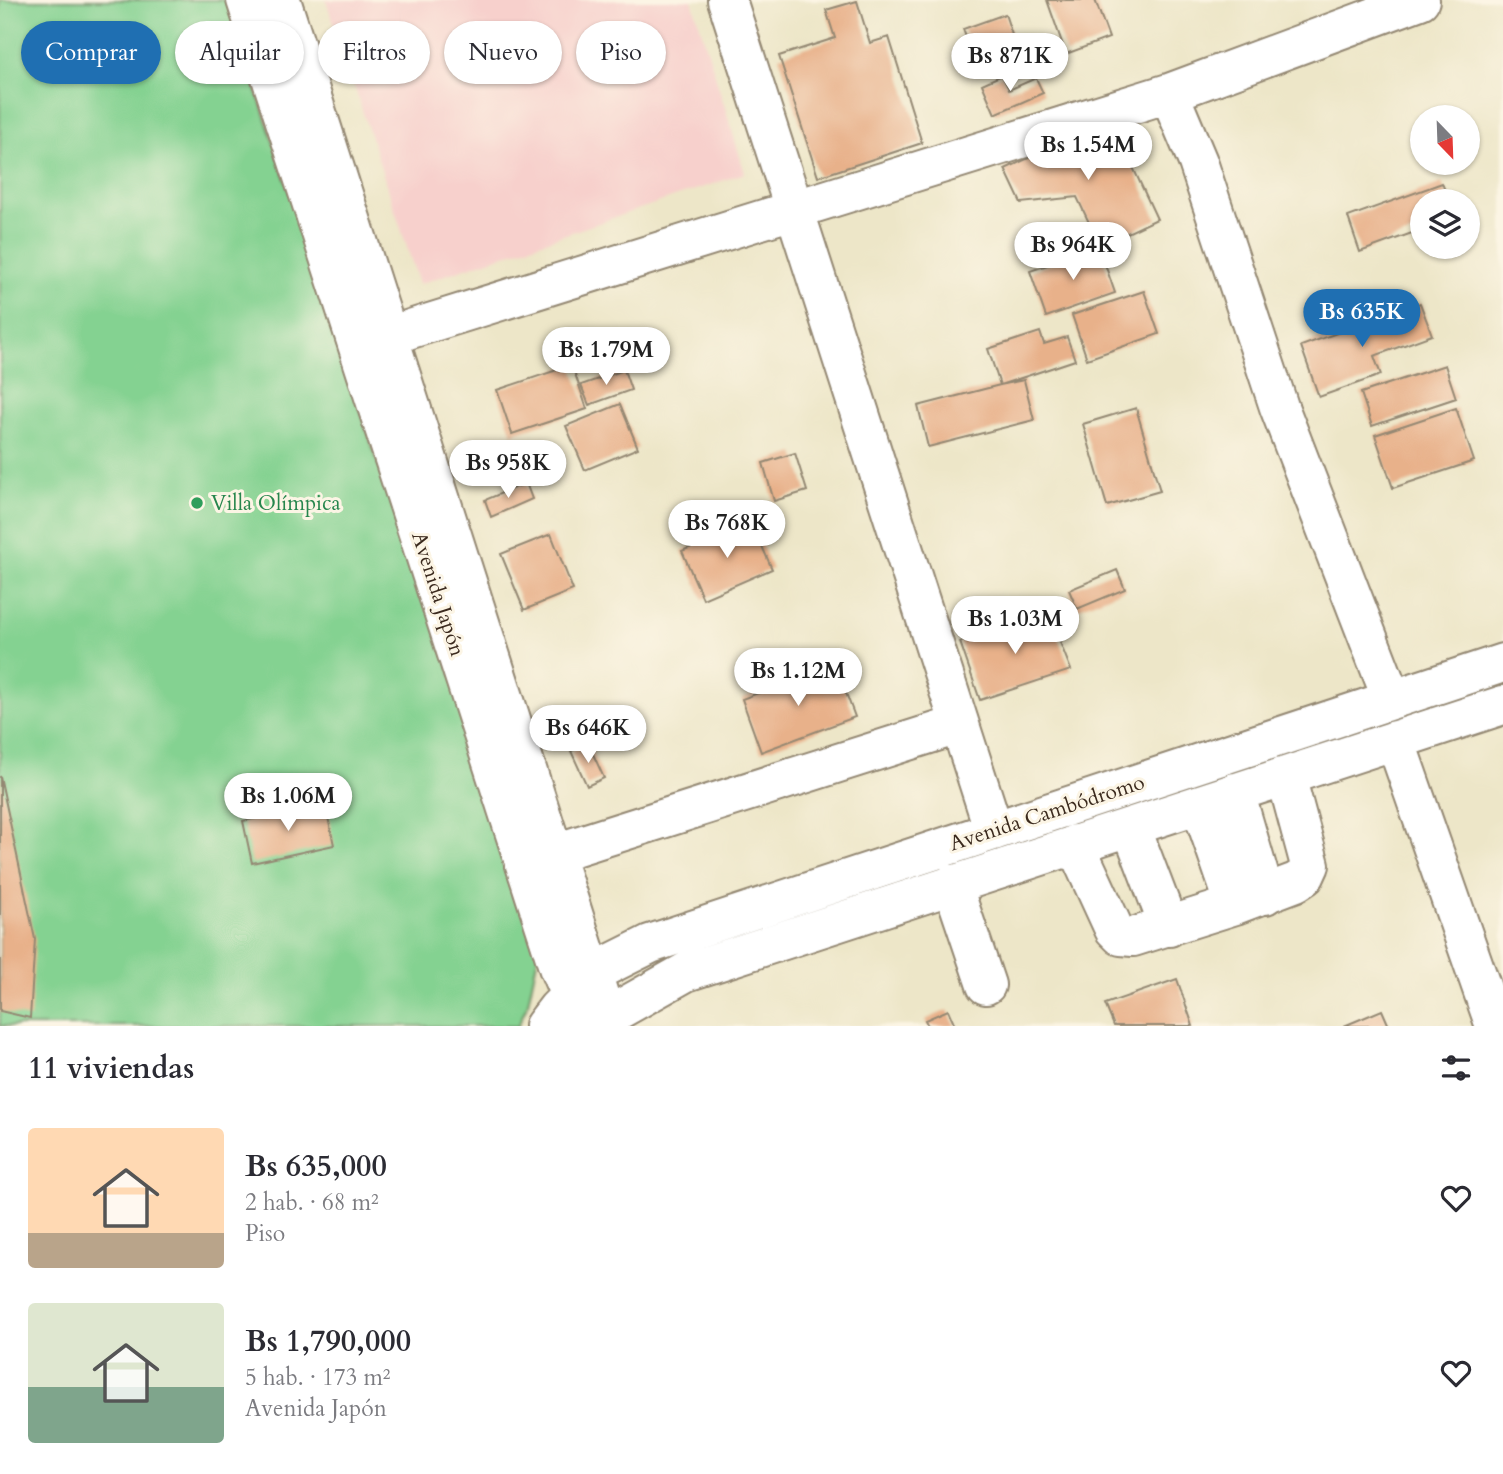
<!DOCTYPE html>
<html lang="es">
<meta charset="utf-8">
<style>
:root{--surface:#fff;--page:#f7f7f7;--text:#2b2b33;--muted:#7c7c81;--accent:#1f6fb2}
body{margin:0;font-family:Cardo,serif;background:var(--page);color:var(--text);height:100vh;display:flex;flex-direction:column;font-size:26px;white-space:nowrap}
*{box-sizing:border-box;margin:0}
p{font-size:23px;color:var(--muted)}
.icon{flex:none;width:38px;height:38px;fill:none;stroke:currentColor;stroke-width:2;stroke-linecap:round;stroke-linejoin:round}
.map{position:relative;height:1026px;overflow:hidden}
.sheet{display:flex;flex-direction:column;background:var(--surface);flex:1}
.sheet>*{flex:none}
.banner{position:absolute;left:21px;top:21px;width:700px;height:63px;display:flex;gap:14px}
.needle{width:46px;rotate:157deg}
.fabs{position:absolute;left:1410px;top:105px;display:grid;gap:14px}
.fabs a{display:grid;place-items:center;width:70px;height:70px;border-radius:50%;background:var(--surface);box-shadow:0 2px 5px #0004;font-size:35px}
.price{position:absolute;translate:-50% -60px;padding:0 16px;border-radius:24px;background:#fff;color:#222;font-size:23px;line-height:46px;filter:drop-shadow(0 2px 4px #0008)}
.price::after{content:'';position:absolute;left:50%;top:42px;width:21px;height:16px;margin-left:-10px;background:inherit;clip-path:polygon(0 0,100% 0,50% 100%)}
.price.selected{background:var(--accent);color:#fff}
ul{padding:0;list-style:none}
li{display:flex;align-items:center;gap:21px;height:175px;padding:0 28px}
li span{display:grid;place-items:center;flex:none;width:196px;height:140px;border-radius:7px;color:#555}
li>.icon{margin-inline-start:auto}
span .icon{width:84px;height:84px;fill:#fffc;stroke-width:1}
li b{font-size:30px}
h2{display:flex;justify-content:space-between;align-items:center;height:84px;padding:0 28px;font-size:30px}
.pill{padding:0 24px;border-radius:32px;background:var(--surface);box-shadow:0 2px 5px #0004;font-size:24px;line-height:63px}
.pill.selected{background:var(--accent);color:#fff}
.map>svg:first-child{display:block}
.built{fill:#f7d0cc}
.green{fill:#84d291;stroke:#607e58;stroke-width:2}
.building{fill:#e8b18a}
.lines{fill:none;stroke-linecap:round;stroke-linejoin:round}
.minor-casing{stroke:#948873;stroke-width:42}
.minor{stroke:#fff;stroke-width:38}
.leisure-dot{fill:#2e9e5b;stroke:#fcf5e5;stroke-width:2.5}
.labels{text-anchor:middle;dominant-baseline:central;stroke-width:6;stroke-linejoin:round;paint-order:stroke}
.leisure-label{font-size:21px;fill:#27864d;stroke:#fcf5e5;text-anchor:start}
.street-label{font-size:21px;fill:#3b2a1e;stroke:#fcf5e5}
</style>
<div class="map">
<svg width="1503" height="1026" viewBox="0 0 1503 1026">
<rect width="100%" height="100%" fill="#fcf5e5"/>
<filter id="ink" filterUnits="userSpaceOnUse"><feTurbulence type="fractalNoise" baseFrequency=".0143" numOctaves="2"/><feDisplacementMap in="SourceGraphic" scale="14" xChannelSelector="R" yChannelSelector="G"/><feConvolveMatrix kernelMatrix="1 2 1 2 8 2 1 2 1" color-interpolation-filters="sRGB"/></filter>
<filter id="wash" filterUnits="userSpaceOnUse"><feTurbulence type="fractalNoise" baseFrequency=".00686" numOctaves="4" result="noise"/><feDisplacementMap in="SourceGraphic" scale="28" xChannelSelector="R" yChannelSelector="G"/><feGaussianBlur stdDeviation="1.57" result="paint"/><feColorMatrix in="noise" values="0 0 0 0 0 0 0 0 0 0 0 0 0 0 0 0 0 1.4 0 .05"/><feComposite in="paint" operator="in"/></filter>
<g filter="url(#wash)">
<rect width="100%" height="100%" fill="#ede6c8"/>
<path class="built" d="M326 0H692L745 173 419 284Z"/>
<path class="green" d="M0 0H227L376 458 542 936 528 1003 518 1026H0Z"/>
<g id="blocks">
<path class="building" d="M1047 0H1095L1109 38 1066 54Z
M857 1 870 43 889 37 922 143 818 177 779 56 835 38 826 10Z
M1005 14 1015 44 974 59 963 29Z
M1002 75 1009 90 1036 78 1043 93 995 114 982 84Z
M1111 120 1157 219 1100 246 1077 197 1021 203 1005 169Z
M1442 183 1449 201H1423V229L1360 252 1348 217Z
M1099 247 1115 293 1046 317 1030 271Z
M1144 291 1159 334 1087 359 1072 315Z
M1420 303 1432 335 1374 356 1381 375 1319 397 1301 346Z
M1040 332 1044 344 1067 337 1075 360 1000 385 1024 380 1034 420 928 447 918 406 1000 385 988 349Z
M572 365 587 409 512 434 497 390Z
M1445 365 1456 398 1372 426 1361 393Z
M624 370 631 390 589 405 581 385Z
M620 404 638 448 585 470 566 426Z
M1136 408 1160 491 1107 506 1083 424Z
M1456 408 1474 461 1393 488 1375 435Z
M795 453 807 491 774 501 763 463Z
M526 483 532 499 491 517 485 500Z
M751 521 772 569 703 599 682 551Z
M551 534 573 590 524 610 501 554Z
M1117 570 1125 589 1077 609 1069 590Z
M1047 610 1071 670 980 700 960 642Z
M835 664 855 717 761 752 742 699Z
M588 743 604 778 587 786 571 751Z
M0 776 35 939 30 1018 0 1011Z
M325 803 334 845 252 863 243 821Z
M1177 979 1193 1026H1114L1105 1004Z
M948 1010 955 1026H928L925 1020Z
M1382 1010 1389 1026H1344Z"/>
</g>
</g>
<g filter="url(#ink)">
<use href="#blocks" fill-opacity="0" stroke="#948873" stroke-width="2"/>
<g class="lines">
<defs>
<path id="minor" d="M246 0 558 967 583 1026
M281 0 609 1026
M727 0 994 831
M1169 93 1198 162 1279 407 1391 697
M357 343 388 336 1169 93 1420 0
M1395 740 1495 1026
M1235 792 1265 895
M1200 804 1235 905
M1131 827 1169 927
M1075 844 1114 929 1121 936 1133 937 1235 905 1296 882 1305 876 1310 865 1286 776
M555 853 958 725
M952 884 986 985
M544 1026 557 1009 594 972 650 944 1503 663
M590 1026 686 972 1503 705"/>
</defs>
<use href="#minor" class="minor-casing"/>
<use href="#minor" class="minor"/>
</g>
</g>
<circle class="leisure-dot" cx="197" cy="503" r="7"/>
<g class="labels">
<g class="leisure-label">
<text x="211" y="503">Villa Olímpica</text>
</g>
<g class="street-label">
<text transform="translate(438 594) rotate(72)">Avenida Japón</text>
<text transform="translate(1047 813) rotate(-18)">Avenida Cambódromo</text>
</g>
</g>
</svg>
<div class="fabs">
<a><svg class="needle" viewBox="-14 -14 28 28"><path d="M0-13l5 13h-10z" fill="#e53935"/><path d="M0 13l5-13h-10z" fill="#7c7c81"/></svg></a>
<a><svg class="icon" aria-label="layers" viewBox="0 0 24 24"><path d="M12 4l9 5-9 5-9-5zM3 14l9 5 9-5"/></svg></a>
</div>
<b class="price" style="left:1010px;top:93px">Bs 871K</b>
<b class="price" style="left:1088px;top:182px">Bs 1.54M</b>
<b class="price" style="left:1073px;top:282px">Bs 964K</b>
<b class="price selected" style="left:1362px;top:349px">Bs 635K</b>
<b class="price" style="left:606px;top:387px">Bs 1.79M</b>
<b class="price" style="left:508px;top:500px">Bs 958K</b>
<b class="price" style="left:727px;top:560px">Bs 768K</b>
<b class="price" style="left:1015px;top:656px">Bs 1.03M</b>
<b class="price" style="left:798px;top:708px">Bs 1.12M</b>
<b class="price" style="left:588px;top:765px">Bs 646K</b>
<b class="price" style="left:288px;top:833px">Bs 1.06M</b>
<div class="banner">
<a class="pill selected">Comprar</a>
<a class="pill">Alquilar</a>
<a class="pill">Filtros</a>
<a class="pill">Nuevo</a>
<a class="pill">Piso</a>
</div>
</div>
<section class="sheet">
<h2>11 viviendas<svg class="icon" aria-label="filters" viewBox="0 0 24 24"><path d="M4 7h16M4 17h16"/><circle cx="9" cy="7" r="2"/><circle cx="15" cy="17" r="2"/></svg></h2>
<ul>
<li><span style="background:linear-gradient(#ffd9b3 75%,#b9a48a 0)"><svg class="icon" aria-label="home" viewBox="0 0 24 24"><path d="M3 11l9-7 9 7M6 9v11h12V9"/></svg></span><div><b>Bs 635,000</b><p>2 hab. · 68 m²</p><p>Piso</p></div><svg class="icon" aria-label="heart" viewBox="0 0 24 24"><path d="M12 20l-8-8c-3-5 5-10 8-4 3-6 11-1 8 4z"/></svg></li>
<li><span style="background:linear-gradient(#dfe7d0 60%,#7fa58c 0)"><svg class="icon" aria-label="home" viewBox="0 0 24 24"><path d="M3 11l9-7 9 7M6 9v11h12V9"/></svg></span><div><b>Bs 1,790,000</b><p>5 hab. · 173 m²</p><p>Avenida Japón</p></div><svg class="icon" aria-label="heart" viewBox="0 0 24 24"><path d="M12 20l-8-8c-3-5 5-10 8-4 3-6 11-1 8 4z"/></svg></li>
</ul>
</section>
